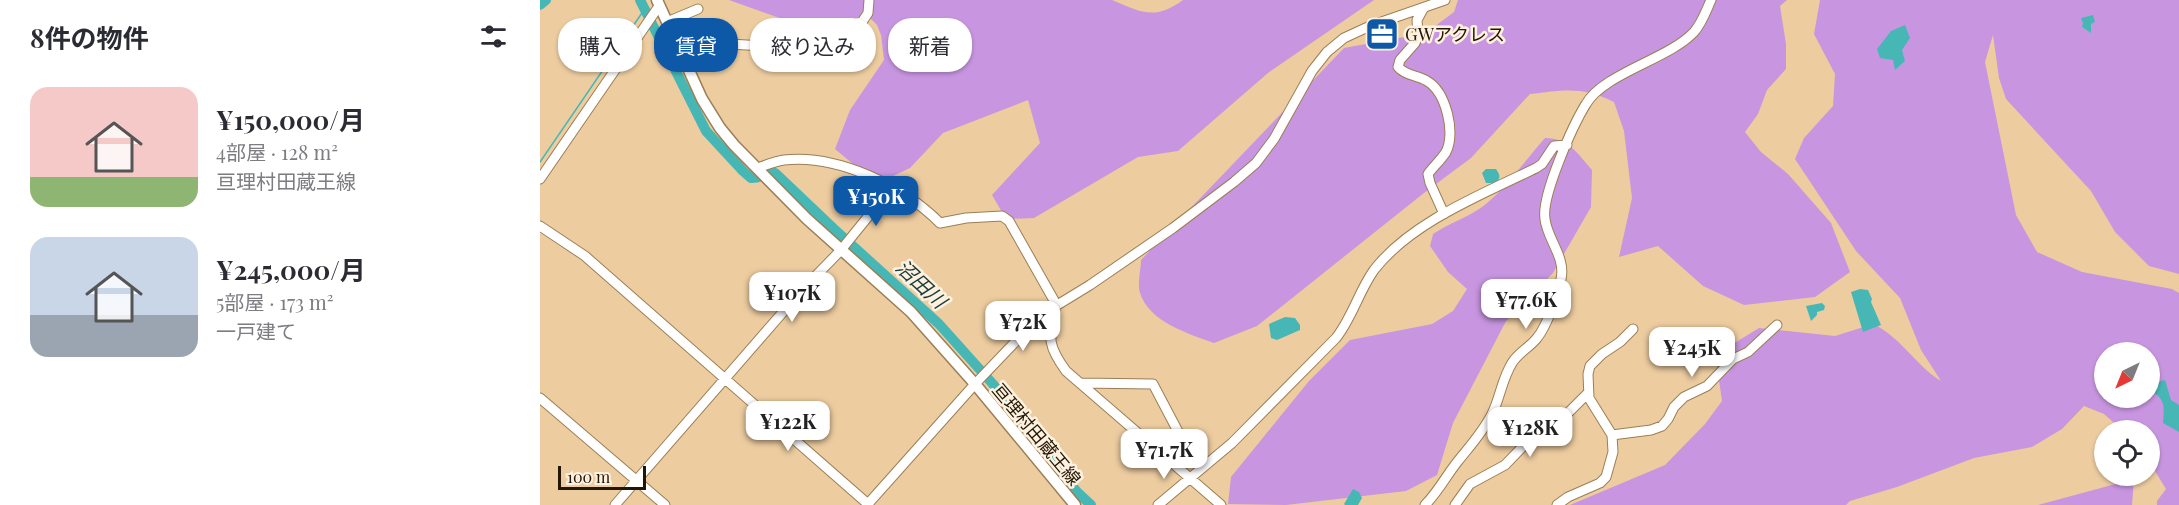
<!DOCTYPE html>
<html lang="ja">
<meta charset="utf-8">
<style>
:root{--surface:#fff;--page:#f7f7f7;--text:#2b2b33;--muted:#7c7c81;--accent:#0d59a8}
body{margin:0;font-family:"Playfair Display","Noto Sans JP",serif;background:var(--page);color:var(--text);height:100vh;display:flex;flex-direction:column;font-size:22px;white-space:nowrap}
*{box-sizing:border-box;margin:0}
p{font-size:20px;color:var(--muted)}
.icon{flex:none;width:33px;height:33px;fill:none;stroke:currentColor;stroke-width:2;stroke-linecap:round;stroke-linejoin:round}
.map{position:relative;flex:1;overflow:hidden}
.side{display:flex;flex-direction:column;background:var(--surface);width:540px}
.side>*{flex:none}
.banner{position:absolute;left:18px;top:18px;width:570px;height:54px;display:flex;gap:12px}
.needle{width:39px;rotate:223deg}
.fabs{position:absolute;left:1554px;top:342px;display:grid;gap:12px}
.fabs a{display:grid;place-items:center;width:66px;height:66px;border-radius:50%;background:var(--surface);box-shadow:0 2px 4px #0004;font-size:30px}
.scale{position:absolute;left:18px;bottom:15px;width:88px;box-sizing:border-box;padding-left:6px;border:3px solid #221605;border-top:0;font-size:16px;line-height:21px;white-space:nowrap;color:#221605;-webkit-text-stroke:4px #fef1df;paint-order:stroke}
.price{position:absolute;translate:-50% -51px;padding:0 14px;border-radius:12px;background:#fff;color:#222;font-size:20px;line-height:39px;filter:drop-shadow(0 2px 3px #0008)}
.price::after{content:'';position:absolute;left:50%;top:36px;width:18px;height:14px;margin-left:-9px;background:inherit;clip-path:polygon(0 0,100% 0,50% 100%)}
.price.on{background:var(--accent);color:#fff}
ul{padding:0;list-style:none}
li{display:flex;align-items:center;gap:18px;height:150px;padding:0 30px}
li span{display:grid;place-items:center;flex:none;width:168px;height:120px;border-radius:18px;color:#555}
li>.icon{margin-inline-start:auto}
span .icon{width:72px;height:72px;fill:#fffc;stroke-width:1}
li b{font-size:26px}
h2{display:flex;justify-content:space-between;align-items:center;height:72px;padding:0 30px;font-size:26px}
.chip{padding:0 21px;border-radius:24px;background:var(--surface);box-shadow:0 2px 4px #0004;font-size:21px;line-height:54px}
.chip.on{background:var(--accent);color:#fff}
main{display:flex;flex:1;min-height:0}
.map>svg:first-child{display:block}
.green{fill:#c896e0;fill-rule:evenodd}
.water{fill:#47b7b6}
.lines{fill:none;stroke-linecap:round;stroke-linejoin:round}
.stream{stroke:#47b7b6;stroke-width:1.5}
.river{stroke:#47b7b6;stroke-width:10}
.minor-casing{stroke:#9c7e54;stroke-width:11}
.major-casing{stroke:#9c7e54;stroke-width:13}
.minor{stroke:#fff;stroke-width:9}
.major{stroke:#fff;stroke-width:10}
.labels{text-anchor:middle;dominant-baseline:central;stroke-width:5;stroke-linejoin:round;paint-order:stroke}
.poi-label{font-size:18px;fill:#221605;stroke:#fef1df;text-anchor:start}
.street-label{font-size:18px;fill:#221605;stroke:#fef1df}
.water-label{font-size:20px;font-style:italic;fill:#1b3d3c;stroke:#fef1df}
</style>
<main>
<section class="side">
<h2>8件の物件<svg class="icon" aria-label="filters" viewBox="0 0 24 24"><path d="M4 7h16M4 17h16"/><circle cx="9" cy="7" r="2"/><circle cx="15" cy="17" r="2"/></svg></h2>
<ul>
<li><span style="background:linear-gradient(#f6c9c9 75%,#8fb573 0)"><svg class="icon" aria-label="home" viewBox="0 0 24 24"><path d="M3 11l9-7 9 7M6 9v11h12V9"/></svg></span><div><b>¥150,000/月</b><p>4部屋 · 128 m²</p><p>亘理村田蔵王線</p></div></li>
<li><span style="background:linear-gradient(#c9d6e8 65%,#9aa5b1 0)"><svg class="icon" aria-label="home" viewBox="0 0 24 24"><path d="M3 11l9-7 9 7M6 9v11h12V9"/></svg></span><div><b>¥245,000/月</b><p>5部屋 · 173 m²</p><p>一戸建て</p></div></li>
</ul>
</section>
<div class="map">
<svg width="1639" height="505" viewBox="0 0 1639 505">
<rect width="100%" height="100%" fill="#edcca0"/>
<path class="green" d="M189 0H572C601 12 614 21 643 0H834L728 73 638 151 598 157 494 218 466 219 452 195 500 143 488 100 403 133 370 168 349 178 319 169 295 149 310 110 344 60 341 35 337 25 331 19 251 22Z
M918 0H1247L1240 6 1246 44V69L1227 90 1218 114 1205 132 1221 152 1248 174 1291 223 1310 272 1275 297 1204 305 1163 286 1118 246 1079 257 1092 198 1084 131 1074 102C1042 86 1024 90 990 94L931 158 884 193 717 326 674 343C649 334 609 322 600 293 597 284 601 269 601 260L804 48 886 33 914 12Z
M1280 0H1639V274L1609 266 1575 232 1551 191 1466 99 1459 78 1453 35 1445 62 1476 215 1497 252 1542 272 1632 289 1639 293V505H1617V501L1626 489 1610 463V430H1582L1564 414 1544 406 1522 429 1492 447 1434 458 1357 487 1310 501 1306 505H1030L1125 465 1165 424 1182 401 1177 366 1180 352 1219 328 1295 336 1333 324C1361 337 1375 365 1401 381L1381 350 1360 298 1316 251 1255 159 1264 138 1293 106 1295 74 1274 34ZM1564 352H1610V398H1564Z
M1005 138C1029 138 1037 153 1052 170L1051 207 1013 273 966 321 913 423 897 475 866 491 746 505 688 504 691 477 769 381 810 340 892 324 913 311 927 289 908 272 890 246 893 234C909 223 927 218 942 207 962 193 988 157 1005 138Z
M1594 479 1592 505H1498Z"/>
<path class="water" d="M1553 15 1555 22 1551 24V33L1542 27 1543 23 1541 18Z
M1365 25 1370 38 1362 50 1365 61 1355 70 1353 60 1340 58 1337 49 1351 31Z
M946 169H956C960 175 961 177 956 183H946L942 173Z
M1320 289 1328 290 1332 299 1331 302 1341 325 1323 332 1311 292Z
M1282 303 1285 306 1284 310 1277 312V315L1271 321 1266 306Z
M745 317 755 318 760 325V330L737 340 731 338 729 324Z
M1625 380 1631 400 1639 405V432L1623 423C1624 405 1626 400 1610 390L1616 382Z
M813 489 819 492 822 498 818 505H805L804 504Z"/>
<g class="lines">
<path class="stream" d="M0 162 104 10"/>
<path class="river" d="M100 0 166 131 203 171 211 178C220 179 226 172 235 173L294 229 399 324 460 392 537 492 551 505
M0 5 6 0"/>
<defs>
<path id="minor" d="M883 9 877 20 878 35 875 43 860 60 858 67C866 76 877 75 887 81 906 92 916 133 906 152 901 160 893 167 888 174L890 183 904 214
M127 22 158 9
M147 68 189 44 243 47 300 27 322 22 328 13 329 0
M218 168C226 165 235 161 244 160 298 154 363 186 400 223L426 218 462 216 469 221 516 304C510 337 505 342 526 371L681 505
M0 179 119 6
M0 226 45 256 329 505
M541 383 613 384 643 441 661 468
M0 398 125 505
M1072 435 1111 430 1122 426 1128 419 1134 407 1144 397 1167 386 1193 359 1208 352 1237 325
M75 505 264 288 301 250 352 187
M327 505 435 384 501 315 550 285 633 228 694 182 716 163 734 139 772 71 787 52 804 38 830 26 905 0
M618 505 692 443 796 338C812 318 819 291 834 270 871 222 943 194 996 168L1002 164 1014 146 1027 145
M885 505C898 492 906 476 918 461 930 446 943 432 952 414 960 398 962 379 972 363 978 353 990 347 997 338 1007 326 1018 294 1021 279 1026 257 1007 239 1005 219 1001 196 1033 125 1046 104 1064 73 1129 59 1154 32 1162 23 1166 11 1171 0
M915 505 930 484 965 465 994 435 1017 424 1048 393
M1017 505 1028 497 1060 483 1066 477 1073 452 1072 435 1049 398 1048 374 1050 366 1062 354 1080 342 1093 329"/>
<path id="major" d="M117 0 162 99 180 128 194 145 267 219 371 312 435 384 535 505"/>
</defs>
<use href="#minor" class="minor-casing"/>
<use href="#major" class="major-casing"/>
<use href="#minor" class="minor"/>
<use href="#major" class="major"/>
</g>
<defs>
<symbol id="office-square" viewBox="-11 -11 22 22"><rect x="-9" y="-9" width="18" height="18" rx="4" fill="#0d59a8" stroke="#fef1df"/><path d="M-6-3h4V-5.5h4V-3h4V5H-6ZM-1-4.5V-3h2v-1.5ZM-6 0V1H6V0Z" fill="#fff"/></symbol>
</defs>
<g fill-rule="evenodd">
<use href="#office-square" x="823" y="15" width="38" height="38"/>
</g>
<g class="labels">
<g class="poi-label">
<text x="865" y="34">GWアクレス</text>
</g>
<g class="street-label">
<text transform="translate(497 434) rotate(50)">亘理村田蔵王線</text>
</g>
<g class="water-label">
<text transform="translate(382 283) rotate(43)">沼田川</text>
</g>
</g>
</svg>
<div class="fabs">
<a><svg class="needle" viewBox="-14 -14 28 28"><path d="M0-13l5 13h-10z" fill="#e53935"/><path d="M0 13l5-13h-10z" fill="#7c7c81"/></svg></a>
<a><svg class="icon" aria-label="locate" viewBox="0 0 24 24"><circle cx="12" cy="12" r="6"/><path d="M12 2v4M12 18v4M2 12h4M18 12h4"/></svg></a>
</div>
<div class="scale">100 m</div>
<b class="price on" style="left:336px;top:227px">¥150K</b>
<b class="price" style="left:252px;top:323px">¥107K</b>
<b class="price" style="left:986px;top:330px">¥77.6K</b>
<b class="price" style="left:483px;top:352px">¥72K</b>
<b class="price" style="left:1152px;top:378px">¥245K</b>
<b class="price" style="left:248px;top:452px">¥122K</b>
<b class="price" style="left:990px;top:458px">¥128K</b>
<b class="price" style="left:624px;top:480px">¥71.7K</b>
<div class="banner">
<a class="chip">購入</a>
<a class="chip on">賃貸</a>
<a class="chip">絞り込み</a>
<a class="chip">新着</a>
</div>
</div>
</main>
